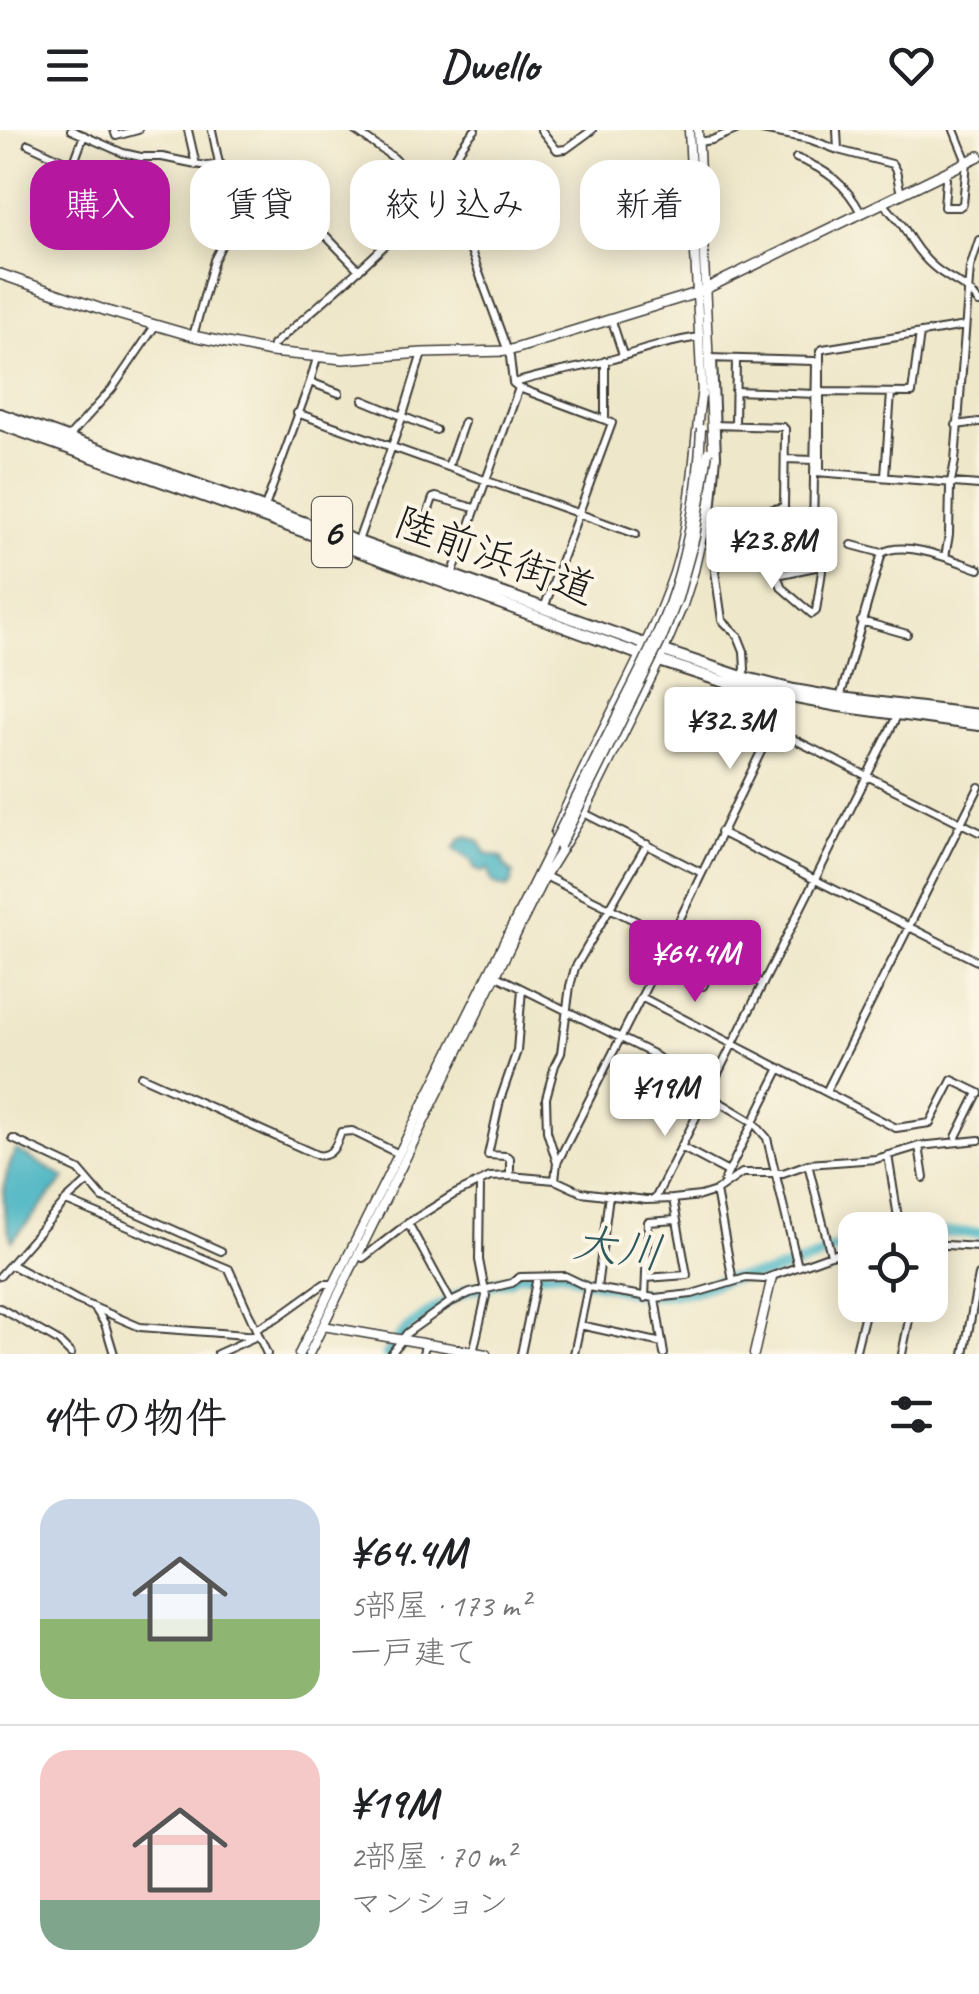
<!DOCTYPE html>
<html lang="ja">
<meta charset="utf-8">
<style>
:root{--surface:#fff;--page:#f2f2f2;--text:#202124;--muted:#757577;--line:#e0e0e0;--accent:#b5179e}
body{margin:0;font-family:Caveat,"Klee One",sans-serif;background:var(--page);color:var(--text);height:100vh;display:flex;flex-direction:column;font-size:38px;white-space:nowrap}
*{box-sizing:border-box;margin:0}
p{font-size:32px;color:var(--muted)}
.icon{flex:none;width:55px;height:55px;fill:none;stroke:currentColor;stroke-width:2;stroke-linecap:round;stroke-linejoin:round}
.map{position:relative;height:1224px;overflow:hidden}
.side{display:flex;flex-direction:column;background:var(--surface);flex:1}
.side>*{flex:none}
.hud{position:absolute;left:30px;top:30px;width:920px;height:90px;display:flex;gap:20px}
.controls{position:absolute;left:838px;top:1082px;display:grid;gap:20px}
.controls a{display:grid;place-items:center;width:110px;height:110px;border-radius:20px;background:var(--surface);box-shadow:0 5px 25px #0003;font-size:50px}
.price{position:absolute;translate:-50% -85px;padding:0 22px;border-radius:10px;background:#fff;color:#222;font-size:32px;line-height:65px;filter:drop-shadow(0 2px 5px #0008)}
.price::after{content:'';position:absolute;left:50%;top:60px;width:30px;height:22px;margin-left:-15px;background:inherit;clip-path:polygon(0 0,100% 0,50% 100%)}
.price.current{background:var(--accent);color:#fff}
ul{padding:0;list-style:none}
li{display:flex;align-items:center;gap:30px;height:250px;padding:0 40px}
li+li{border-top:2px solid var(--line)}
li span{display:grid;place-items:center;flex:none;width:280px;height:200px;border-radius:30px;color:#555}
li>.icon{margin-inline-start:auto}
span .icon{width:120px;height:120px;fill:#fffc;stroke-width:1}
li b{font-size:42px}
h2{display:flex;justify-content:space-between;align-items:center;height:120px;padding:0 40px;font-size:42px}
.pill{padding:0 35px;border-radius:30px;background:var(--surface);box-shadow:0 5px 25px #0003;font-size:35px;line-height:90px}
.pill.current{background:var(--accent);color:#fff}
header{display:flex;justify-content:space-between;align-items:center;height:130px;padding:0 40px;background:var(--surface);font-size:45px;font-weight:700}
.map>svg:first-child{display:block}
.water{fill:#47b4c3;stroke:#326870;stroke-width:2.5}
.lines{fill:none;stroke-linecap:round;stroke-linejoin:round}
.river{stroke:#47b4c3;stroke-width:11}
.minor-casing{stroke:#3c3a36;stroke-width:10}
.tertiary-casing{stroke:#3c3a36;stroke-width:11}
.secondary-casing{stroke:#3c3a36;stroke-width:12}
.trunk-casing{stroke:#3c3a36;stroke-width:14}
.minor{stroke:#fff;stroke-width:6}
.tertiary{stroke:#fff;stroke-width:8}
.secondary{stroke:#fff;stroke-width:9}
.trunk{stroke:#fff;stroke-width:10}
.tertiary-bridge-casing{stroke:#3c3a36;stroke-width:11;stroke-linecap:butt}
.tertiary-bridge{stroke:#fff;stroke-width:8}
.labels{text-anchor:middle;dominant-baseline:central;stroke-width:8;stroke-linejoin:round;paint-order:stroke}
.shield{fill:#fcf5e5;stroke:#5f5d58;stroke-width:2.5}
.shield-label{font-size:40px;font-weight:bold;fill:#1c1c1c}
.street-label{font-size:42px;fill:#1c1c1c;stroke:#fcf5e5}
.water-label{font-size:45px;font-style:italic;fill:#2d595f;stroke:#fcf5e5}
</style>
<header><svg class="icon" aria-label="menu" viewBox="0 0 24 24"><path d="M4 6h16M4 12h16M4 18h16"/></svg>Dwello<svg class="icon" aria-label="heart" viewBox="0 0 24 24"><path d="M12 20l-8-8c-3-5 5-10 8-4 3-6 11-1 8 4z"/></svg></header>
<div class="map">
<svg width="979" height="1224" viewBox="0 0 979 1224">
<rect width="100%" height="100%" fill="#fcf5e5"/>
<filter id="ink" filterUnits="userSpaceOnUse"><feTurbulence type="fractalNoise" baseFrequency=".01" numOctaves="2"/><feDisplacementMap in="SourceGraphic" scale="20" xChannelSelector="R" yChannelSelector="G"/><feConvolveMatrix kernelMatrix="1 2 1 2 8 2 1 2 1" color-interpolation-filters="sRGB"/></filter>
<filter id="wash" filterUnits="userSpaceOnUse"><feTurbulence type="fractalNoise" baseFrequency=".0048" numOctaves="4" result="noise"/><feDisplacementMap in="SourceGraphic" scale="40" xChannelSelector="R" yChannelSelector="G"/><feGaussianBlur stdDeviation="2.25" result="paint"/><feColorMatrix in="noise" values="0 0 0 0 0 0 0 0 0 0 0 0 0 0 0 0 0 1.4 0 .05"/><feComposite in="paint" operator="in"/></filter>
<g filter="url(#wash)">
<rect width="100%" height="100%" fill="#eee7c9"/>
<path class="water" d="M467 706 479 711 487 724 502 727 504 735 513 744 512 752 507 758 492 753 488 739 482 742 475 739 471 730 454 719 460 709Z
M16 1020 65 1048 12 1111C0 1078 0 1053 16 1020Z"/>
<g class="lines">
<path class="river" d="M930 1102 979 1103
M387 1224 407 1199 439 1176 467 1160 509 1150 516 1145 564 1142 580 1149 635 1163 653 1165 693 1161 727 1149 768 1144 815 1128 855 1108"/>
</g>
</g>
<g filter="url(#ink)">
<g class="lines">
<defs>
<path id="minor" d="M71 0 123 23 141 27H162L206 36 221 34
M114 0 116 6 138 0
M188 0 196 35
M354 0 394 28 418 53 462 105 471 121 510 227 513 253 519 258 452 445
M541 0 557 20 566 19 592 0
M762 0 809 9 838 20
M837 0 838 20 892 34 896 41 901 64
M698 12 712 10 736 0
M28 14 73 35 84 5
M796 28C826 39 846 54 861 83
M944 43 946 49 944 77H959L963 74 967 32 954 0
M293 72 359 140
M883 72C889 82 899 89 904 98 912 113 921 126 934 137 950 151 968 154 979 173
M612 191 623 225
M193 206 214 130 232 95 212 0
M271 222 273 215C326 169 381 123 428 71 447 50 454 21 475 0
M709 228 814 231 816 234 813 403 713 425
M713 229 717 326 710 406 722 490 738 506 744 521 745 539 742 547
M310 252 339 263
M515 253C545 243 577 239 607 231 640 221 665 212 699 207
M519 258 605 290V231
M735 261 816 264
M820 262 912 263 920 203
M363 270 436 300
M297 283 636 404
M712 295 783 297 785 299 784 377 712 392
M735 295 736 229
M956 295 979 292
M68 308 112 259 155 196
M785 329 814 330
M448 337 464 292
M816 342 979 355
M820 342V221L823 219 965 196
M885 346 891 263
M265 377 310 252 317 228
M784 377V410
M427 385 433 368 436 367 474 378
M358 411 403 285 422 223
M766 414 770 432 777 445 820 436 822 441 816 481 812 484 782 458 777 445
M852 415 882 423
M945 427 949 405 950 357 955 331 970 138 979 110
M544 478 612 293 605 290
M861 491 907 504
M840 568 882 423C905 409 955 431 979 439
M773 599 979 702
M584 683 702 743
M720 702 979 832
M545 746 763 854
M658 834 703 856 716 830
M493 844 653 924 708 965 753 992 767 1008 798 1137
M641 867 896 998 930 993 952 950 979 963
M141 946 317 1025C332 1028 337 1014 341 1002L352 1001 399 1024
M826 962 979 657
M13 1009 79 1040 103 1068 221 1121
M957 1012 956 1007 978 963
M919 1016 924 1048
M681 1017 728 1042
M888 1025 900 1100
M557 1033 547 1001 546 968 555 935 561 923 570 856 575 838 647 714
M808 1034 831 1125
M510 1046V1028L506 1026 488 1025 500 970 517 921 522 859
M555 1050 557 1033 658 834 788 566
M725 1053 724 1051 780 938
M716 1061 733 1151
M655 1069 898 584
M66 1071 87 1052
M408 1093 451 1172
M930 1114 979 1117
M357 1125 363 1128 408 1093 453 1065 490 1047 510 1046 555 1050 581 1062 646 1070 673 1069 700 1066 716 1061 742 1043H783L808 1034 876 1029 919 1016 979 1010
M10 1134 77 1170 140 1197 259 1206
M0 1146 66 1071 229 1139 267 1224
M646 1148 687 1145 673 1069
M597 1158 609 1065
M645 1168 648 1092 676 1090
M655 1168 664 1224
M0 1178 58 1211 71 1224
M96 1180 105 1194 114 1224
M580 1195 662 1213
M256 1199 278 1187 324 1154H334
M473 1223 486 1166 479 1130 480 1052
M217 1224 257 1206
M391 1224 407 1203 449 1173 470 1163 512 1153 520 1147 565 1146 588 1157 655 1168 692 1164 746 1148 764 1149 831 1125 855 1120
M423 1224 425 1214
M521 1224 537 1147
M574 1224 588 1157
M855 1224 867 1175
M902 1224 912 1175
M964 1224 979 1145"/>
<path id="tertiary" d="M689 0 702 265
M555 703C590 614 643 534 674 443 693 383 693 320 702 259
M545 746 584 683 659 532 683 475 694 441 702 406 710 360 713 324 698 0
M323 1196 486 1224
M299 1224 553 714
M309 1224 546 744
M754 1224 772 1147"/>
<path id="secondary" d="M0 144 107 181 193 206 271 222 343 229 422 223 508 221 697 163 979 26"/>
<path id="trunk" d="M0 284 664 521 742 547 794 560 840 568 979 585
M0 294 339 414 641 525 715 549 753 560 839 576 979 595"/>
</defs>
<use href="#minor" class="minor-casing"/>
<use href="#tertiary" class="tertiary-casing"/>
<use href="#secondary" class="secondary-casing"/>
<use href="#trunk" class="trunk-casing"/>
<use href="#minor" class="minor"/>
<use href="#tertiary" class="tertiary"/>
<use href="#secondary" class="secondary"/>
<use href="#trunk" class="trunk"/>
<defs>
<path id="tertiary-bridge" d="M553 714C577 666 601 618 625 570 646 529 667 487 679 443 692 396 699 348 701 299
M560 716 661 511 678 468 695 407 708 322"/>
</defs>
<use href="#tertiary-bridge" class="tertiary-bridge-casing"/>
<use href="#tertiary-bridge" class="tertiary-bridge"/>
</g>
</g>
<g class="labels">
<rect class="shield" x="312" y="367" width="40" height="70" rx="8"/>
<g class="shield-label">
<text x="332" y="402">6</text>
</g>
<g class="street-label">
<text transform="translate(495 426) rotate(20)">陸前浜街道</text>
</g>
<g class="water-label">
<text transform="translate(618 1118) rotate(8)">大川</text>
</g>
</g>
</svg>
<div class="controls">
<a><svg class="icon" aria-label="locate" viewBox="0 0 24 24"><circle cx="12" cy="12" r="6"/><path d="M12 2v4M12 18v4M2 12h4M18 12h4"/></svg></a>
</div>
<b class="price" style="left:772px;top:462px">¥23.8M</b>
<b class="price" style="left:730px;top:642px">¥32.3M</b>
<b class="price current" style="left:695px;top:875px">¥64.4M</b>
<b class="price" style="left:665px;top:1009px">¥19M</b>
<div class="hud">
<a class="pill current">購入</a>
<a class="pill">賃貸</a>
<a class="pill">絞り込み</a>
<a class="pill">新着</a>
</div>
</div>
<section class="side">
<h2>4件の物件<svg class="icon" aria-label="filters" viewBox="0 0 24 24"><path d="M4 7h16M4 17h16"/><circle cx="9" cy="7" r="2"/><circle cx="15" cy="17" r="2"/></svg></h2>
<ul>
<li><span style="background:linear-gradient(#c9d6e8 60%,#8fb573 0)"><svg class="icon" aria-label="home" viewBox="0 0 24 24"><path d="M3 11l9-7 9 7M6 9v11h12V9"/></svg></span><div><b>¥64.4M</b><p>5部屋 · 173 m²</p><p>一戸建て</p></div></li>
<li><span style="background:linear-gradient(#f6c9c9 75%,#7fa58c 0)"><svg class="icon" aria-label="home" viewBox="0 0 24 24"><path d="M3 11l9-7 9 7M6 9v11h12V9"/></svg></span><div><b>¥19M</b><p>2部屋 · 70 m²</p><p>マンション</p></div></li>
</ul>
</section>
